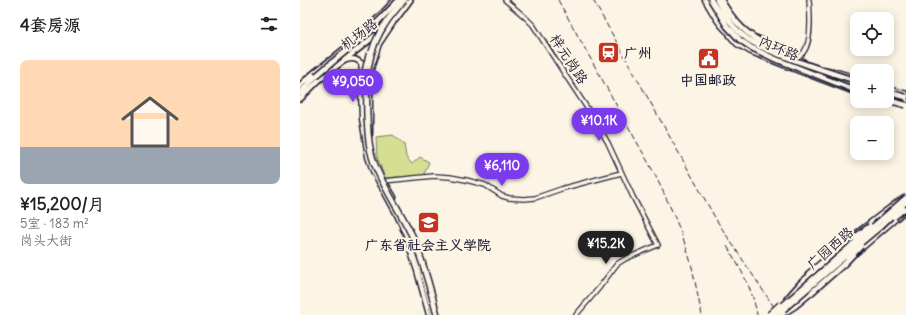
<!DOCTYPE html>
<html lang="zh">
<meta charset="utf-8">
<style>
:root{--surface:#fff;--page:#f6f6f6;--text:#202124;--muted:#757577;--accent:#7c3aed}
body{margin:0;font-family:Delius,"LXGW WenKai TC",sans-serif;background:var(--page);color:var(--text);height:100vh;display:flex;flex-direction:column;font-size:15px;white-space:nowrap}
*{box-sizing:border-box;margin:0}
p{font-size:13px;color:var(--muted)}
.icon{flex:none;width:22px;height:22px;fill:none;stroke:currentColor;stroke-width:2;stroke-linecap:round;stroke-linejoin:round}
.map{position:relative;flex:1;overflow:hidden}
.details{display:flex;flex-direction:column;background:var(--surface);width:300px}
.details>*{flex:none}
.tools{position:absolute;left:550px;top:12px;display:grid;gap:8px}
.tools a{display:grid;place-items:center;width:44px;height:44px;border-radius:8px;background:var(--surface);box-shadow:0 2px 10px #0003;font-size:20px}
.price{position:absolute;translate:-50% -34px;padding:0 9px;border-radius:14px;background:var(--accent);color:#fff;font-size:13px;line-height:26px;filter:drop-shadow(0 1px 2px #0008)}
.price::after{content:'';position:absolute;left:50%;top:24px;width:12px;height:9px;margin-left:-6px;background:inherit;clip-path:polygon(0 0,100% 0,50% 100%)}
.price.active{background:#222;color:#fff}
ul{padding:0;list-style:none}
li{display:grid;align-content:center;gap:8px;height:212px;padding:0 20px}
li span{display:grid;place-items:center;height:124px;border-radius:8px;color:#555}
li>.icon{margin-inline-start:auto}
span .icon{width:72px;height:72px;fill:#fffc;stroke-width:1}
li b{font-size:17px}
h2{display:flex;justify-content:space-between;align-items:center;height:48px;padding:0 20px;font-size:17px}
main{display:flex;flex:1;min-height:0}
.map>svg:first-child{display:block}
.green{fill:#d4df91;stroke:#7b8066}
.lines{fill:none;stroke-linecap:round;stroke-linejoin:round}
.tertiary-casing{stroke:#22223b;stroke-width:6}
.secondary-casing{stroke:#22223b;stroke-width:7}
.primary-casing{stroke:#22223b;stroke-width:7}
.trunk-casing{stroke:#22223b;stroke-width:8}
.motorway-casing{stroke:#22223b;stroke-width:8}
.tertiary{stroke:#fcf5e5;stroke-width:3.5}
.secondary{stroke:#fcf5e5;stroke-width:4}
.primary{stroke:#fcf5e5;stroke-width:4}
.trunk{stroke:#fcf5e5;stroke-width:4.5}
.motorway{stroke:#fcf5e5;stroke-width:5}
.rail{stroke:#22223b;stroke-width:1;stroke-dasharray:6 3;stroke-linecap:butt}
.secondary-bridge-casing{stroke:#22223b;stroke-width:7;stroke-linecap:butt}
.primary-bridge-casing{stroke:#22223b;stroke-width:7;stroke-linecap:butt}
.trunk-bridge-casing{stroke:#22223b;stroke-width:8;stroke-linecap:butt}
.motorway-bridge-casing{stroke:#22223b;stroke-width:8;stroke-linecap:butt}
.secondary-bridge{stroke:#fcf5e5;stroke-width:4}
.primary-bridge{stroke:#fcf5e5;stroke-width:4}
.trunk-bridge{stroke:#fcf5e5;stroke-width:4.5}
.motorway-bridge{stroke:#fcf5e5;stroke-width:5}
.labels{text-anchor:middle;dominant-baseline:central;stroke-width:4;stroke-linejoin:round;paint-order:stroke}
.street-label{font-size:14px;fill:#22223b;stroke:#fcf5e5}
.poi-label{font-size:14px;font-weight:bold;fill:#22223b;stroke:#fcf5e5}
</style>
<main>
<section class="details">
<h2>4套房源<svg class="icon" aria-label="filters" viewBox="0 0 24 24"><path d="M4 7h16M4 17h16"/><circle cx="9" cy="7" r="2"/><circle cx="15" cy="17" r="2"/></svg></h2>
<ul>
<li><span style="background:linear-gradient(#ffd9b3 70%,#9aa5b1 0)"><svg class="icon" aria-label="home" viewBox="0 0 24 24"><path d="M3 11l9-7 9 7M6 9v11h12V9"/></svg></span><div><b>¥15,200/月</b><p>5室 · 183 m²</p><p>岗头大街</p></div></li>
</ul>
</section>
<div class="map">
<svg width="606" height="315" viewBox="0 0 606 315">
<rect width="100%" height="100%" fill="#fcf5e5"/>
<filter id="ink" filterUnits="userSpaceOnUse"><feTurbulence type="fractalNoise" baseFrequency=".025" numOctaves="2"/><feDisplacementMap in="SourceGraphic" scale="8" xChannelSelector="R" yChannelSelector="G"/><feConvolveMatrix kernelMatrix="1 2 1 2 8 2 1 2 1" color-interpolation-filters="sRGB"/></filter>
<g filter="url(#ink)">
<path class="green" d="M93 135 104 144 106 157 112 164 120 157 129 162 124 175 85 178 77 157 76 137Z"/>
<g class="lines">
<defs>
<path id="tertiary" d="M205 0 225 17 233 25 262 70 293 117 308 143 333 197 358 245 325 259 317 264 299 288 276 315
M496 57C514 54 510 12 509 0
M84 181 134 176 150 177 166 180 185 185 202 196 209 198 224 199 235 198 264 188 321 173"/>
<path id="secondary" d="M457 38 490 52 495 55
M44 61C50 58 56 58 61 63L62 70 61 92 62 119 68 157 73 171 96 213 104 230
M64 84V101
M70 134V81L71 69 79 44 93 23
M85 182 94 197
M106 237 117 271 129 315"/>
<path id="primary" d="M405 0C415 17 421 30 439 40
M430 36 437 44 451 52 486 66 557 93
M463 51 487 61
M489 54 496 57 504 62
M523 69 537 72 557 78
M556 253 606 210
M509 273 546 241 596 203 604 198"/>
<path id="trunk" d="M469 46 489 54
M484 59 557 86
M0 86C9 76 20 68 31 60 54 41 76 22 95 0
M587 89 606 94
M0 93 16 76
M587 95 606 101
M0 99 19 80 96 19 110 0
M487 299 501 283 554 238
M484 313 495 306 512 292"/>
<path id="motorway" d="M103 228C118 253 127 287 134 315"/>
</defs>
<use href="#tertiary" class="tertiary-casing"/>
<use href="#secondary" class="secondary-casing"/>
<use href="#primary" class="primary-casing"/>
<use href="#trunk" class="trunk-casing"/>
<use href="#motorway" class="motorway-casing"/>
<use href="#tertiary" class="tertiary"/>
<use href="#secondary" class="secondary"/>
<use href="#primary" class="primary"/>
<use href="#trunk" class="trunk"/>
<use href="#motorway" class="motorway"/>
<path class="rail" d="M258 0 353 171C368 201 382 231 391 263 395 280 398 298 402 315
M293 0 417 221 472 304 480 315
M427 246C440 268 453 289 457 315"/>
<defs>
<path id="secondary-bridge" d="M64 84 65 69 69 53"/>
<path id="primary-bridge" d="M469 314 480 304
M482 315 484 313"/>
<path id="trunk-bridge" d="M411 0 427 26 440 40 452 48 473 58 557 91
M417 0C423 12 430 24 440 33 452 44 466 49 481 55 506 65 531 73 557 81
M421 0C434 22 446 35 469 46
M16 76 65 35 99 0
M587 92 606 97
M587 100 606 105
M594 217 604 209
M554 238 570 226
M512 292 544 264 561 246
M472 315 606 198
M477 315 551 251 581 226 606 202"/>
<path id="motorway-bridge" d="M104 0C98 7 92 14 87 21 65 52 66 81 67 117 68 136 69 153 77 170 88 195 104 217 115 242 124 266 131 291 137 315"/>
</defs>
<use href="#secondary-bridge" class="secondary-bridge-casing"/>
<use href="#primary-bridge" class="primary-bridge-casing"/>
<use href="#trunk-bridge" class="trunk-bridge-casing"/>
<use href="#motorway-bridge" class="motorway-bridge-casing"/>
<use href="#secondary-bridge" class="secondary-bridge"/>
<use href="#primary-bridge" class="primary-bridge"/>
<use href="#trunk-bridge" class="trunk-bridge"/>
<use href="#motorway-bridge" class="motorway-bridge"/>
</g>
</g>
<defs>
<symbol id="station-square" viewBox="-11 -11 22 22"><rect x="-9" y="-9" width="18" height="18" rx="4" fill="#c8321e" stroke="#fcf5e5"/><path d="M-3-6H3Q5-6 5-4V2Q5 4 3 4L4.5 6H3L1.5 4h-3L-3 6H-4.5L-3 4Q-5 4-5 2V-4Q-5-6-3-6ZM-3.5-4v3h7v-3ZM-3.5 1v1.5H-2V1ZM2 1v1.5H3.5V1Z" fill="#fff"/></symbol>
<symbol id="civic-square" viewBox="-11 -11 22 22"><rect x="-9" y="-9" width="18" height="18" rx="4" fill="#c8321e" stroke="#fcf5e5"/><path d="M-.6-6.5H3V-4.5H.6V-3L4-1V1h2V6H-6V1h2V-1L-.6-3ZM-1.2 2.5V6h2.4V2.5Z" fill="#fff"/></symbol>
<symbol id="university-square" viewBox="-11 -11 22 22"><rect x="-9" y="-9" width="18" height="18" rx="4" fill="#c8321e" stroke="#fcf5e5"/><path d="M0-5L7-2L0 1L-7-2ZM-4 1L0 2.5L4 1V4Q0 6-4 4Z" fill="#fff"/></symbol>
</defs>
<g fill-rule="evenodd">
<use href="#station-square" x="296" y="40" width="25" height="25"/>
<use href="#civic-square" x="396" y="46" width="25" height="25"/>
<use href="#university-square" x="116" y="210" width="25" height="25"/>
</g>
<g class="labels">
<g class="street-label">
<text transform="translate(59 34) rotate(-38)">机场路</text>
<text transform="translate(479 48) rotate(23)">内环路</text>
<text transform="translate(269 59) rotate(57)">梓元岗路</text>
<text transform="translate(530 248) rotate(-41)">广园西路</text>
</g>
<g class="poi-label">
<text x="324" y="53" text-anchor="start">广州</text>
<text x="408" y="80">中国邮政</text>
<text x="128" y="245">广东省社会主义学院</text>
</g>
</g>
</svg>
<div class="tools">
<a><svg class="icon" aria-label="locate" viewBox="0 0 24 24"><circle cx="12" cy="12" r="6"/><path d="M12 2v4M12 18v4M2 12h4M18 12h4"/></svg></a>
<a>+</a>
<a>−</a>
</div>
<b class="price" style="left:53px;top:103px">¥9,050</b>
<b class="price" style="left:299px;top:142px">¥10.1K</b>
<b class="price" style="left:202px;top:187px">¥6,110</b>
<b class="price active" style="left:306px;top:265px">¥15.2K</b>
</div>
</main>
